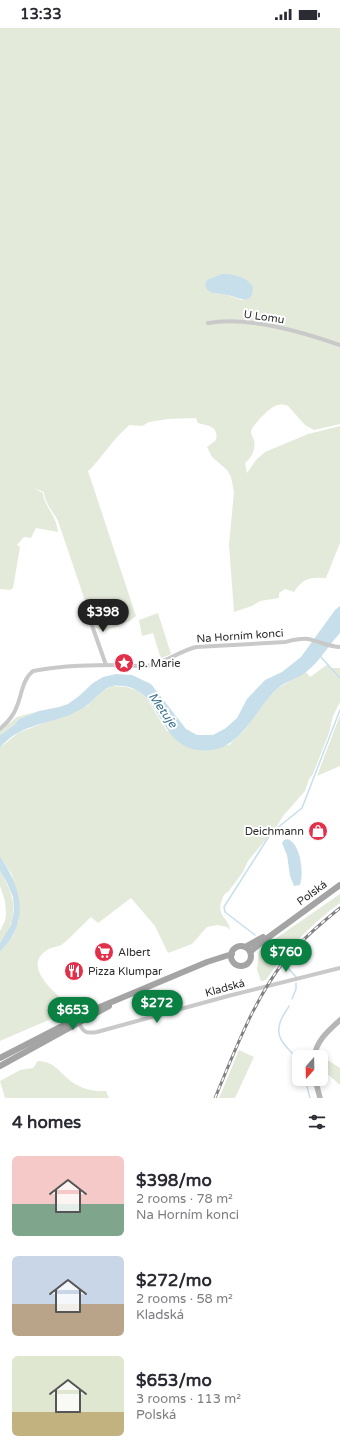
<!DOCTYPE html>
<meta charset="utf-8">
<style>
:root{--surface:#fff;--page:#f7f7f7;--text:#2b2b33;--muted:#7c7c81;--accent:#0b8043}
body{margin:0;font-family:"Varela Round",sans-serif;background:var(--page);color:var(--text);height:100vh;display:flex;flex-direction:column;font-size:15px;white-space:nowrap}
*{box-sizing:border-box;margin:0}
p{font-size:13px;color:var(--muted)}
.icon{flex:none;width:22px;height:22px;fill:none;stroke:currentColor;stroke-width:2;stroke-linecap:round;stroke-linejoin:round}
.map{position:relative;height:1070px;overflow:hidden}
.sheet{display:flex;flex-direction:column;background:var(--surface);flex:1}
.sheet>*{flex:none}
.needle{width:26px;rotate:200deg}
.tools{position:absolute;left:292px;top:1022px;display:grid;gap:8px}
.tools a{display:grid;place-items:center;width:36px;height:36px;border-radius:6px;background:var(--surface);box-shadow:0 2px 6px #0003;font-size:20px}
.price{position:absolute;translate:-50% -34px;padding:0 9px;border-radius:14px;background:var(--accent);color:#fff;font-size:13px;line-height:26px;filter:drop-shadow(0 1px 2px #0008)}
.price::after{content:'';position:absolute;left:50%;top:24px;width:12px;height:9px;margin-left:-6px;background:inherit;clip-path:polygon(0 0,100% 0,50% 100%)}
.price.active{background:#222;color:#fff}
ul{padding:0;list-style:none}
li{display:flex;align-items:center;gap:12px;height:100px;padding:0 12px}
li span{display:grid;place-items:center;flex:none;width:112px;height:80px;border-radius:6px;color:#555}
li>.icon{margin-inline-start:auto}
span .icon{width:48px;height:48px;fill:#fffc;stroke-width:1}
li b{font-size:17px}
h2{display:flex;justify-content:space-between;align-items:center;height:48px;padding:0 12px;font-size:17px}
.status{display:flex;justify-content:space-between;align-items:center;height:28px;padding:0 20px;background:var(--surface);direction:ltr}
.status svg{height:11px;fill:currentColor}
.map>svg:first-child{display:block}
.green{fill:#e4eada;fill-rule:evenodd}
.water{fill:#c6dfea}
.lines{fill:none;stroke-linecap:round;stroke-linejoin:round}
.stream{stroke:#c6dfea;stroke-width:1.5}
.street{stroke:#c9c9c9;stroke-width:4}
.secondary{stroke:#b6b6b6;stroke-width:5.5}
.primary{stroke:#a4a4a4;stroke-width:6}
.rail-casing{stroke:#818181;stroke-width:3}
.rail{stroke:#fff;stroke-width:1.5;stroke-dasharray:4.5;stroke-linecap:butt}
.labels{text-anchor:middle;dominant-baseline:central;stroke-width:4;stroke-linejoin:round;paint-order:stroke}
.street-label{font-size:11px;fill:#2c2c2c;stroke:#fff}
.poi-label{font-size:11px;fill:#2c2c2c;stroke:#fff;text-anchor:start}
.water-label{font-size:12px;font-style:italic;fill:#3c748d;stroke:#fff}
</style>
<div class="status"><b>13:33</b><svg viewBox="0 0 49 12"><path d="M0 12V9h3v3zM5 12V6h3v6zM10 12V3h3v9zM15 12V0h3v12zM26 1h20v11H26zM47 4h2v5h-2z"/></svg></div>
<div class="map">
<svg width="340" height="1070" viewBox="0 0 340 1070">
<rect width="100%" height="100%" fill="#fff"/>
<path class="green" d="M0 0H340V396L314 402 305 397 288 378C284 376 279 376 275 378 269 380 253 397 251 403 251 407 253 409 254 412 256 420 252 430 245 435L247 445 256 432 265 424 308 406 340 398V515L326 550C310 549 303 550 294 564L285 561 279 565V570L260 573 252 578 234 584 229 517 234 464 231 449 227 442 212 429 207 419 216 412C219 398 208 398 198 395L196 390 168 391 149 394 142 398 129 397 117 409 95 436 88 443 136 588 130 593 105 603 94 599 58 493C53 483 44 474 44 464L33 460 43 465C43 476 57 488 58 504L36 500 31 510 24 509 17 517 20 519 13 560 10 562 0 561ZM253 263 242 272 224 266 213 265Z
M158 585 171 626 162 630 160 628 153 605 142 608 139 592Z
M328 636 331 640H340V674L333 688 329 705 313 746 309 751 305 763 283 788 277 798 248 833 243 844 228 864C223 866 223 870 221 875 217 888 229 890 230 902L227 899 217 897 207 899 192 916 168 925 155 898 131 870 98 895 91 889C82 897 70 911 61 917 57 919 51 919 47 922 21 939 56 965 69 978L67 984 0 1013V924L13 908 19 892 12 847 0 828V720L2 718 18 705 87 678 101 664 112 658 126 659 137 662 147 671 167 703 229 717 244 703 268 670 278 660 306 644 310 649Z
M39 683 19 691 14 697 0 707V703L17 689Z
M340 687V738L317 748Z
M0 843C16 870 20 889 0 915V903L5 893 6 886 5 873 0 858Z
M340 866V875C311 896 286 922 266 952L261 953 257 942 259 922Z
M239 1022 254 1029 235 1070H219Z
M320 1027 340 1040V1057L323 1042Z
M38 1033C52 1033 58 1042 67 1050 78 1060 92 1064 106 1063L109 1070H5L0 1053 20 1042 33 1040Z"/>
<path class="water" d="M222 246C233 246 246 248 253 259 253 279 238 269 227 267 221 265 212 267 208 262 206 261 206 258 205 257L207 252Z
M340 578V605C329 617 319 634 306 644 298 651 285 653 277 661 256 680 244 717 212 722 157 729 164 660 122 658 119 658 115 657 113 658 102 660 95 672 86 678 82 681 75 684 70 687 46 696 17 698 0 720V707L14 697 19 691 39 683 59 679 68 676 79 668 93 655 103 649 116 646 132 647 151 656 186 701 197 707H213L226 700 237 690 247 671 265 652 282 644 301 629 335 582Z
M288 811C301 817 304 845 300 857L294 858 290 848 287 827 282 815 284 812Z
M0 828C16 853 28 879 13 907 10 913 4 919 0 924V915L11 897 14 883 13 869 7 855 0 843Z"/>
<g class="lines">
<path class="stream" d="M320 628 340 650
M255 907 225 884 224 879 271 805 302 780 340 682
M265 915 296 949
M292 971 296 961V955
M289 978C286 984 281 989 280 995 274 1013 291 1021 299 1034
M305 1051 310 1070"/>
<path class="street" d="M208 295C249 288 302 304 340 317
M84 580 89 589 106 637
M0 701C7 695 14 687 17 678 22 666 22 652 33 643 63 637 95 637 126 637 133 637 140 639 147 638 164 636 179 623 196 619L285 614C293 612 300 610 308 611 319 613 329 619 340 619
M78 993C83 1004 85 1006 97 1004L228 968 340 940"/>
<path class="secondary" d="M314 1029C317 1012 328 1003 340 992
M315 1051 320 1070"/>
<path class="primary" d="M231 928a10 10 0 1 1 20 0a10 10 0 1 1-20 0Z
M245 919 263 909
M250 924 266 911 340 857
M0 1030 95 981 207 934 232 926
M0 1038 109 978"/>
<defs>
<path id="rail" d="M215 1070C235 1023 253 973 285 932 301 912 320 896 340 880"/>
</defs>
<use href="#rail" class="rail-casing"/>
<use href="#rail" class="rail"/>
</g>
<defs>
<symbol id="sight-disc" viewBox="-11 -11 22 22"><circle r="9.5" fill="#e2304b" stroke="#fff"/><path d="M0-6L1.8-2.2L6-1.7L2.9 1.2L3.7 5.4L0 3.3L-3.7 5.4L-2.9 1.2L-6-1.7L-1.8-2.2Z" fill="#fff"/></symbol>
<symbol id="shop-disc" viewBox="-11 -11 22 22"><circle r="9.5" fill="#e2304b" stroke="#fff"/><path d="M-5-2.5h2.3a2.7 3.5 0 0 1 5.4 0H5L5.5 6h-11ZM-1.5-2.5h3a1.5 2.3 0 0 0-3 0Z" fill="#fff"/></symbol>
<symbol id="supermarket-disc" viewBox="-11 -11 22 22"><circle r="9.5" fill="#e2304b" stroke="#fff"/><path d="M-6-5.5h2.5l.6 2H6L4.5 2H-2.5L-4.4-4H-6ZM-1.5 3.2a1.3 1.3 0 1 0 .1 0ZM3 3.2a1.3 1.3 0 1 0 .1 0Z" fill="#fff"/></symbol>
<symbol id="restaurant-disc" viewBox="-11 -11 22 22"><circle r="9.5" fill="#e2304b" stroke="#fff"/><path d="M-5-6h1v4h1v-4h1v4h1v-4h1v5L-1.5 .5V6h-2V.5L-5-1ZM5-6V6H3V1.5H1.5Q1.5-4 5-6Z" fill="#fff"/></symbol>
</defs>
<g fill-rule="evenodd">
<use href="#sight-disc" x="113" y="624" width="22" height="22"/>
<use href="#shop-disc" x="307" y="792" width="22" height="22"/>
<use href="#supermarket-disc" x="93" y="913" width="22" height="22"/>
<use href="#restaurant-disc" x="63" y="932" width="22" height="22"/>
</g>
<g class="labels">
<g class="street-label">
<text transform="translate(264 289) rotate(8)">U Lomu</text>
<text transform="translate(240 608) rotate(-4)">Na Horním konci</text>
<text transform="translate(312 865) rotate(-36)">Polská</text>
<text transform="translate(225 960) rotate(-15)">Kladská</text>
</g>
<g class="poi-label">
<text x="138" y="635">p. Marie</text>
<text x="304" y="803" text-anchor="end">Deichmann</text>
<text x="118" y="924">Albert</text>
<text x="88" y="943">Pizza Klumpar</text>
</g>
<g class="water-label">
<text transform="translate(163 682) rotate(55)">Metuje</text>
</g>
</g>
</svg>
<div class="tools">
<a><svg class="needle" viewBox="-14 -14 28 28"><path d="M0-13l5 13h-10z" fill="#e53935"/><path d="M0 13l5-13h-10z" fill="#7c7c81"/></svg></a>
</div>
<b class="price active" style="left:103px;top:605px">$398</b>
<b class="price" style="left:286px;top:945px">$760</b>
<b class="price" style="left:157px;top:996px">$272</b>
<b class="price" style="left:73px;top:1003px">$653</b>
</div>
<section class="sheet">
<h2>4 homes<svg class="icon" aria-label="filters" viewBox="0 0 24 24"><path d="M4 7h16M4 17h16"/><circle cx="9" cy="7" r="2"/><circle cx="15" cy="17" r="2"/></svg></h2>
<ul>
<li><span style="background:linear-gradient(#f6c9c9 60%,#7fa58c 0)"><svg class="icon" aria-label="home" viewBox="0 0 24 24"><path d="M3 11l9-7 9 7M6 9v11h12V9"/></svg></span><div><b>$398/mo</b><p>2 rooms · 78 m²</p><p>Na Horním konci</p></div></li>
<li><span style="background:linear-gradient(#c9d6e8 60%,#b9a48a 0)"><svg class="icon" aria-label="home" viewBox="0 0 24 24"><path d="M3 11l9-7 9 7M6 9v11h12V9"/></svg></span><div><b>$272/mo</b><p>2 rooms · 58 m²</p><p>Kladská</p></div></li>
<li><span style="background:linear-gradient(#dfe7d0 70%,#c2b280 0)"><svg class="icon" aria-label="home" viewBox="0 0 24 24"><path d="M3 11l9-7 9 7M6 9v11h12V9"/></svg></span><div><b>$653/mo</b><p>3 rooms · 113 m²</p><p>Polská</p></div></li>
</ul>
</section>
